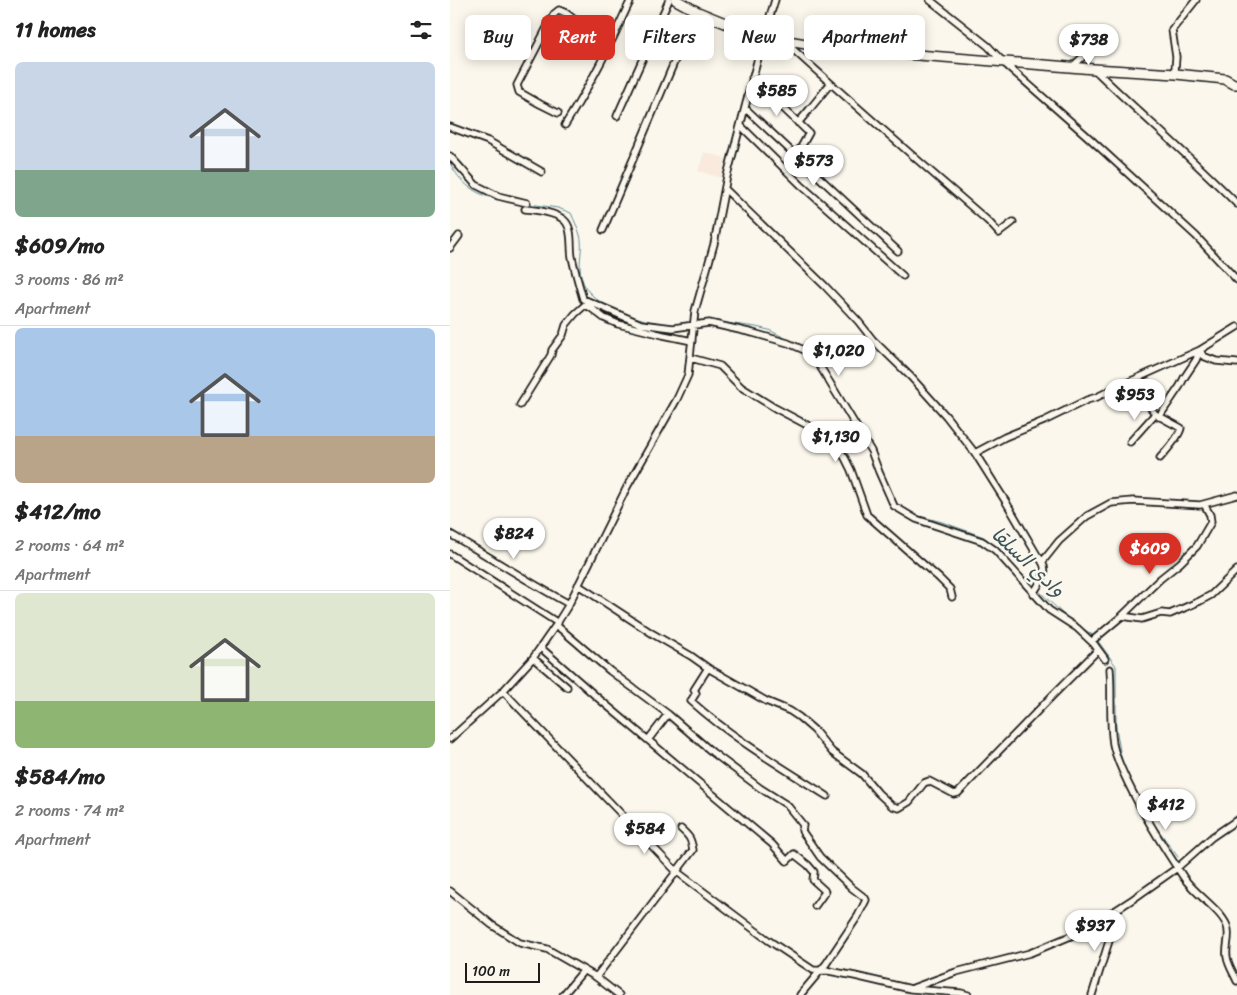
<!DOCTYPE html>
<meta charset="utf-8">
<style>
:root{--surface:#fff;--page:#f6f6f6;--text:#222;--muted:#767676;--line:#e0e0e0;--accent:#d93025}
body{margin:0;font-family:Sriracha,"Playpen Sans Arabic",sans-serif;background:var(--page);color:var(--text);height:100vh;display:flex;flex-direction:column;font-size:19px;white-space:nowrap}
*{box-sizing:border-box;margin:0}
p{font-size:16px;color:var(--muted)}
.icon{flex:none;width:28px;height:28px;fill:none;stroke:currentColor;stroke-width:2;stroke-linecap:round;stroke-linejoin:round}
.map{position:relative;flex:1;overflow:hidden}
.side{display:flex;flex-direction:column;background:var(--surface);width:450px}
.side>*{flex:none}
.hud{position:absolute;left:15px;top:15px;width:475px;height:45px;display:flex;gap:10px}
.scale{position:absolute;left:15px;bottom:12px;width:75px;box-sizing:border-box;padding-left:5px;border:2px solid #1c1c1c;border-top:0;font-size:14px;line-height:18px;white-space:nowrap;color:#1c1c1c;-webkit-text-stroke:4px #fbf7ec;paint-order:stroke}
.price{position:absolute;translate:-50% -42px;padding:0 11px;border-radius:18px;background:#fff;color:#222;font-size:16px;line-height:32px;filter:drop-shadow(0 1px 2px #0008)}
.price::after{content:'';position:absolute;left:50%;top:30px;width:15px;height:11px;margin-left:-8px;background:inherit;clip-path:polygon(0 0,100% 0,50% 100%)}
.price.current{background:var(--accent);color:#fff}
ul{padding:0;list-style:none}
li{display:grid;align-content:center;gap:10px;height:265px;padding:0 15px}
li+li{border-top:1px solid var(--line)}
li span{display:grid;place-items:center;height:155px;border-radius:8px;color:#555}
li>.icon{margin-inline-start:auto}
span .icon{width:90px;height:90px;fill:#fffc;stroke-width:1}
li b{font-size:21px}
h2{display:flex;justify-content:space-between;align-items:center;height:60px;padding:0 15px;font-size:21px}
.chip{padding:0 18px;border-radius:8px;background:var(--surface);box-shadow:0 2px 12px #0003;font-size:18px;line-height:45px}
.chip.current{background:var(--accent);color:#fff}
main{display:flex;flex:1;min-height:0}
.map>svg:first-child{display:block}
.built{fill:#faeadd}
.lines{fill:none;stroke-linecap:round;stroke-linejoin:round}
.stream{stroke:#5f8d98;stroke-width:1}
.street-casing{stroke:#1c1c1c;stroke-width:9}
.secondary-casing{stroke:#1c1c1c;stroke-width:12}
.street{stroke:#fbf7ec;stroke-width:5.5}
.secondary{stroke:#fbf7ec;stroke-width:9}
.labels{text-anchor:middle;dominant-baseline:central;stroke-width:4.5;stroke-linejoin:round;paint-order:stroke}
.water-label{font-size:20px;font-style:italic;fill:#3d545a;stroke:#fbf7ec}
</style>
<main>
<section class="side">
<h2>11 homes<svg class="icon" aria-label="filters" viewBox="0 0 24 24"><path d="M4 7h16M4 17h16"/><circle cx="9" cy="7" r="2"/><circle cx="15" cy="17" r="2"/></svg></h2>
<ul>
<li><span style="background:linear-gradient(#c9d6e8 70%,#7fa58c 0)"><svg class="icon" aria-label="home" viewBox="0 0 24 24"><path d="M3 11l9-7 9 7M6 9v11h12V9"/></svg></span><div><b>$609/mo</b><p>3 rooms · 86 m²</p><p>Apartment</p></div></li>
<li><span style="background:linear-gradient(#a9c7e8 70%,#b9a48a 0)"><svg class="icon" aria-label="home" viewBox="0 0 24 24"><path d="M3 11l9-7 9 7M6 9v11h12V9"/></svg></span><div><b>$412/mo</b><p>2 rooms · 64 m²</p><p>Apartment</p></div></li>
<li><span style="background:linear-gradient(#dfe7d0 70%,#8fb573 0)"><svg class="icon" aria-label="home" viewBox="0 0 24 24"><path d="M3 11l9-7 9 7M6 9v11h12V9"/></svg></span><div><b>$584/mo</b><p>2 rooms · 74 m²</p><p>Apartment</p></div></li>
</ul>
</section>
<div class="map">
<svg width="787" height="995" viewBox="0 0 787 995">
<rect width="100%" height="100%" fill="#fbf7ec"/>
<filter id="ink" filterUnits="userSpaceOnUse"><feTurbulence type="fractalNoise" baseFrequency=".02" numOctaves="2"/><feDisplacementMap in="SourceGraphic" scale="10" xChannelSelector="R" yChannelSelector="G"/><feConvolveMatrix kernelMatrix="1 2 1 2 8 2 1 2 1" color-interpolation-filters="sRGB"/></filter>
<g filter="url(#ink)">
<path class="built" d="M254 152 276 158 271 178 248 171Z"/>
<g class="lines">
<path class="stream" d="M0 163C10 183 25 195 48 199
M79 204 108 208 121 213C124 220 128 228 130 235 133 245 130 256 130 266 130 274 133 286 139 292 153 309 191 320 213 324
M250 320 255 321
M269 322 306 327 319 330 339 340
M222 325 238 322
M384 383 416 435 421 446
M429 464 438 486 448 505 451 507
M462 514 492 522 534 537 542 544
M559 561 584 586
M589 591 616 617 644 636
M648 641 666 666V727L672 763
M673 766 694 807
M701 820 728 857"/>
<defs>
<path id="street" d="M480 0 538 46 553 62 636 135 746 236 787 280
M334 41C401 103 470 162 539 222L549 233 563 222
M622 67 641 49
M644 69C691 115 741 157 787 204
M726 74 725 70 726 57 722 30 746 0
M302 78 359 133 346 156
M295 108 448 251
M108 113 90 104 69 92 67 85 104 14 109 10 116 13 159 47
M167 116 219 0
M348 123 359 110 380 84
M115 125C131 99 146 73 159 46 167 31 173 15 181 0
M291 126 351 185 453 276
M0 127 38 141 92 172
M0 156 26 185 48 196 77 203
M275 189 375 286 408 321 423 340 461 377 496 416 525 453 556 502 587 555C602 571 592 578 583 594
M75 209C86 210 109 213 116 222 123 231 120 247 122 257 125 272 129 285 133 299L191 324 223 328 259 323 303 333 338 343 354 350 365 358 421 451 429 472 444 506 466 519 532 541 545 550 599 610 627 628 644 644 655 659
M153 230 234 39 248 12
M0 248 9 236
M750 350 753 356 766 361 787 363
M241 358 270 366 291 387 325 408 359 426 375 437 391 452 395 458 401 470 417 515 489 578 500 589 502 597
M683 380 705 414 731 428C730 436 716 451 710 458
M70 405 101 355 102 350 113 335 116 325 125 314 135 305 141 308 154 318 168 324 213 335 242 341
M709 417 730 386 734 378 746 360 750 350
M680 442 705 414
M525 453 555 437 594 421 637 400 647 397 661 390 750 350 787 327
M0 534C40 557 78 582 119 604
M0 554 108 623
M593 561 609 541 637 516 661 503 683 501 750 505 787 495
M128 585 203 634 241 656 258 668 316 701 340 711 349 717 364 730 382 752 412 774 428 793 442 806 449 808 459 802 474 783 479 781 504 794 508 793 603 695 648 650
M672 616 692 619 711 613 720 614 750 601 761 595 787 570
M106 625 160 671 218 714 262 752 310 788 337 805 353 825 352 831 370 857 402 888 415 898 416 900 408 916 376 964 350 995
M642 641 672 616 710 579 730 563 747 546 761 522 760 515 754 504
M91 648 148 698 322 844 337 861 344 854 358 865 364 872 363 880 374 890 375 892 365 906
M83 658 117 687
M258 668 244 690 246 693 241 701C282 738 330 766 377 796
M660 669C662 694 659 719 663 744 666 759 672 770 678 783 694 816 714 848 734 878 745 894 771 910 777 926 781 936 775 947 777 957 778 965 784 974 787 981
M53 691 226 871 318 940 363 970 379 971 405 976 461 989 511 993 518 995
M0 739 53 691 83 658 106 625 119 604 177 487 227 399 238 375 245 311 264 244 277 176 314 35 325 0
M198 740 218 714
M0 891 42 925 70 943 97 949 146 977 169 995
M146 977 243 850C241 839 240 837 231 829
M463 988 506 972 580 953 635 930 683 899 727 868 762 837 787 820
M113 995 134 970
M642 995 660 938 662 912"/>
<path id="secondary" d="M226 0 248 12 275 23 314 35 332 40 380 48 644 69 726 74 775 79 784 84H787"/>
</defs>
<use href="#street" class="street-casing"/>
<use href="#secondary" class="secondary-casing"/>
<use href="#street" class="street"/>
<use href="#secondary" class="secondary"/>
</g>
</g>
<g class="labels">
<g class="water-label">
<text transform="translate(578 562) rotate(43)">وادي السلقا</text>
</g>
</g>
</svg>
<div class="scale">100 m</div>
<b class="price" style="left:639px;top:66px">$738</b>
<b class="price" style="left:327px;top:117px">$585</b>
<b class="price" style="left:364px;top:187px">$573</b>
<b class="price" style="left:389px;top:377px">$1,020</b>
<b class="price" style="left:685px;top:421px">$953</b>
<b class="price" style="left:386px;top:463px">$1,130</b>
<b class="price" style="left:64px;top:560px">$824</b>
<b class="price current" style="left:700px;top:575px">$609</b>
<b class="price" style="left:716px;top:831px">$412</b>
<b class="price" style="left:195px;top:855px">$584</b>
<b class="price" style="left:645px;top:952px">$937</b>
<div class="hud">
<a class="chip">Buy</a>
<a class="chip current">Rent</a>
<a class="chip">Filters</a>
<a class="chip">New</a>
<a class="chip">Apartment</a>
</div>
</div>
</main>
